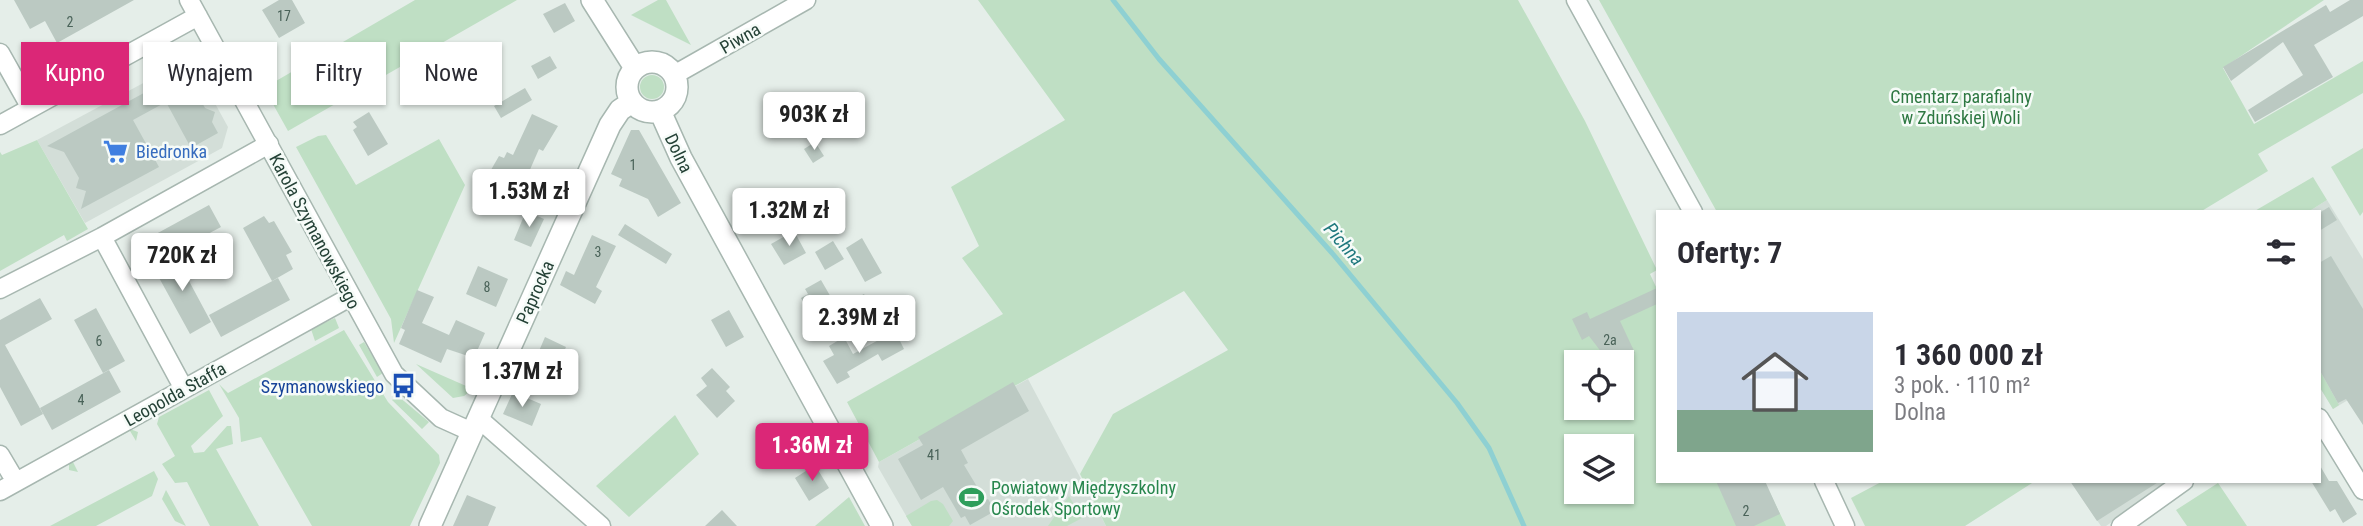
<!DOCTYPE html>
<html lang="pl">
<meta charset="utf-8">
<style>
:root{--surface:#fff;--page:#f2f2f3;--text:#2b2b33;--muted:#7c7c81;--line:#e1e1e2;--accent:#db2777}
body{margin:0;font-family:"Roboto Condensed",sans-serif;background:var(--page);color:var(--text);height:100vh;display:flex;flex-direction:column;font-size:26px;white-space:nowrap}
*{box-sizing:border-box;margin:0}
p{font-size:23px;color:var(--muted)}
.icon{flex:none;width:38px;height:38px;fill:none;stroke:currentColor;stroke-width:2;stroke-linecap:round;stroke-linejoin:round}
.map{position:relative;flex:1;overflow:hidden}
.drawer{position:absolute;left:1656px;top:210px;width:665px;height:273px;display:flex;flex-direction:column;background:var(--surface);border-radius:0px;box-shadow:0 2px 5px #0004}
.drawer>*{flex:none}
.hud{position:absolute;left:21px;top:42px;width:665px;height:63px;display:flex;gap:14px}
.fabs{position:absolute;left:1564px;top:350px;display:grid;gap:14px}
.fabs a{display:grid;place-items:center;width:70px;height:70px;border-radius:0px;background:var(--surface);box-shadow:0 2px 5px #0004;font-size:35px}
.price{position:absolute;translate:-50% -60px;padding:0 16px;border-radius:7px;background:#fff;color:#222;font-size:23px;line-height:46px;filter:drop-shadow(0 2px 4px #0008)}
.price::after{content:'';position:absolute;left:50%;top:42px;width:21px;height:16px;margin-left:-10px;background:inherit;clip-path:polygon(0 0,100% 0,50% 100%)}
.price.current{background:var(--accent);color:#fff}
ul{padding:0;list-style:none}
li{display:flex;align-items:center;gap:21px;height:175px;padding:0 21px}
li+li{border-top:2px solid var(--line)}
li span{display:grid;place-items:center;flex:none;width:196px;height:140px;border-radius:0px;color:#555}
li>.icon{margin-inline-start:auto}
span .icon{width:84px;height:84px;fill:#fffc;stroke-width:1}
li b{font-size:30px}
h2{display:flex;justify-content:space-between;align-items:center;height:84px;padding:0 21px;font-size:30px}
.pill{padding:0 24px;border-radius:0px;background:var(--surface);box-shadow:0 2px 5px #0004;font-size:24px;line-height:63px}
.pill.current{background:var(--accent);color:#fff}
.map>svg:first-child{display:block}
.built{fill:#d3ded8}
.green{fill:#bfdfc4;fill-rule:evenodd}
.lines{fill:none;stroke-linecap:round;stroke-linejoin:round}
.stream{stroke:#8ed0d2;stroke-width:5}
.building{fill:#bbc9c2}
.minor-casing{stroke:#a7b7b0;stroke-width:21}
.tertiary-casing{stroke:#a7b7b0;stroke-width:24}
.minor{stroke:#fff;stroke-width:18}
.tertiary{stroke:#fff;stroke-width:21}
.labels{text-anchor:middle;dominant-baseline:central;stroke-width:5;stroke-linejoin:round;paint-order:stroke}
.number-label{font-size:14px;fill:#4a6359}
.street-label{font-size:18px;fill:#244136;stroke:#f6fbf8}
.park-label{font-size:18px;fill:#2e7842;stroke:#f6fbf8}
.shop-label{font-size:18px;fill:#366cbe;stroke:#f6fbf8;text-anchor:start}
.transit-label{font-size:18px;fill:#164399;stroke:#f6fbf8;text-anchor:end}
.leisure-label{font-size:18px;fill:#27864d;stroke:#f6fbf8;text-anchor:start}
.water-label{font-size:19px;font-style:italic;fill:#1e787d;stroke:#f6fbf8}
</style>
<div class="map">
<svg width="2363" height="526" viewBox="0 0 2363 526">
<rect width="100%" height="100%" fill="#e5eee9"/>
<path class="built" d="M190 58 228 127 222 148 85 223 37 140Z
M2327 200 2363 259V391L2333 409 2319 386V212H2308Z
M1028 379 1106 526H912L878 467 879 462Z
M2070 481H2171L2106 526H2101Z"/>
<path class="green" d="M415 0H517L288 131 264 88Z
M658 0H666L691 45 631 15Z
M978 0H1518L1585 121 1657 270 1650 274 1657 289V481H1725L1770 493 1786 526H1106L1080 474 1113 414 1228 350 1184 291 879 462 847 402 1003 314 962 258 979 246 951 187 1065 120ZM1577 362H1622V408H1577ZM1577 446H1622V492H1577Z
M1599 0H2324L2223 68 2254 124 2363 61V93L2258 154 2268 171 2200 212H1717Z
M640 87a12 12 0 1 1 24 0a12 12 0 1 1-24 0Z
M326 135 356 185 439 139 465 185 394 343 391 319 296 147 318 136Z
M37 140 88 229 67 241 64 235 0 271V152L2 155Z
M2363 148V212L2360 216 2331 167Z
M2313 177 2327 200 2308 212H2253Z
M335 318 339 328 315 341 311 329Z
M344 330 388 402 439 455 440 463 410 526H312L261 437 241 442 239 418 219 384 228 393Z
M364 342 383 373 377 377 359 345Z
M416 364 473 389 464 396 453 398Z
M2319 369 2339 405 2333 409 2319 386Z
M209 390 223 416 191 446 194 453 204 452 227 426H231L233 444 216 449 259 526H210L187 482 175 483 162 464 175 456 157 424 159 417Z
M398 396 429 422 422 429 392 400Z
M675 415 699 454 629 517 596 486Z
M130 429 138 432 136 441 130 431 73 462 78 472 69 470V462Z
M154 471 158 479 152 496 96 526H50Z
M1883 481H2035L1965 526H1865L1851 498Z
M2218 483 2247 526H2187L2176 510Z
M166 490 186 526 175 521 162 499Z
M1069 496 1082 518 1067 526H1048Z
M849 497 865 526H815Z
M937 500 943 504 953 521 949 526H912L906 516 931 501Z"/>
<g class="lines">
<path class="stream" d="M1113 0 1159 59 1332 253 1457 403 1489 448 1524 526"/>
</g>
<path class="building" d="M14 0H134L57 43 45 21 30 29Z
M279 0H292L305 23 279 38 262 10Z
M2350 0H2363V16L2314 45 2333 77 2255 122 2248 110 2303 75 2283 42 2231 81 2223 67 2326 5 2330 12Z
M565 3 575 21 554 33 543 14Z
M550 56 557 68 538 79 531 66Z
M435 60 443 73 426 84 418 71Z
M184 71 190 82 201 85 198 95 205 108 215 112 212 122 218 133 191 148 166 102 133 120 159 167 81 209 86 191 76 188 79 178 64 152 47 146Z
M525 88 532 100 501 118 494 106Z
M369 112 388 144 368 156 353 130 357 127 353 122Z
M532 114 558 126 543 151 539 149 518 197 484 182 499 156 504 158 507 152 513 155Z
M631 130H639L681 203 658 217 648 199 619 186 622 179 611 174Z
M815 142 824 156 813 163 804 149Z
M209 205 221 227 168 255 156 234Z
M2329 207 2337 220 2319 231V213Z
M526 211 544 219 531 247 514 240Z
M264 216 269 223 274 221 292 252 286 255 293 269 272 281 243 228Z
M625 224 672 254 666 264 618 235Z
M794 231 806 253 784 265 771 244Z
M592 235 616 246 596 287 602 291 595 304 560 285 566 271 574 275Z
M862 238 882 273 865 282 846 248Z
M833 241 844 259 825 270 815 252Z
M174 253 211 322 190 334 152 265Z
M2331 256 2363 309V425L2346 399 2338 403 2319 369V263Z
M478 266 508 279 496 307 466 294Z
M278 278 290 300 221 337 209 315Z
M821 280 836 306 813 320 801 298 808 294 805 289Z
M1657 288V304L1620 321 1635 353 1609 362 1589 336 1582 340 1572 319 1587 312 1590 319Z
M417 290 434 297 422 323 449 335 456 320 485 333 474 358 447 349 441 363 399 344 405 330 401 328Z
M864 294 871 307 849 319 842 306Z
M40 298 52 319 5 345 43 414 21 426 0 387V320Z
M96 308 125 361 103 373 74 320Z
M729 310 744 337 726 347 711 320Z
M895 331 904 349 882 361 878 354 847 372 850 377 837 384 823 361 834 355 829 346 844 337 853 354Z
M545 337 566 347 557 368 536 358Z
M712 368 730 387 726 391 735 401 717 418 696 395 707 386 701 378Z
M109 370 121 392 52 430 40 408Z
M1013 382 1029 411 961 450 968 463 964 465 985 500 988 499 995 511 970 525 965 516 961 518 943 487 921 500 898 459 923 445 918 437Z
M513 392 541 404 532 426 503 414Z
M2319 464 2329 481H2337L2357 514 2343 523 2335 509 2330 512 2311 481H2319Z
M815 465 829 488 809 501 795 478Z
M1716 481H1765L1780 514 1754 526H1736Z
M2070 481H2160L2097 521Z
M467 495 496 507 488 526H453Z
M722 510 737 526H705Z"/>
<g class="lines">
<defs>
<path id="minor" d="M189 0 394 374 441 418 472 432
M1576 0 1693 212
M0 53 31 108
M674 75 806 0
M0 125 198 16
M102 237 184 389
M0 289 102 237 269 144
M478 418 601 526
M2319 418 2363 490
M0 455 16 482
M1824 481 1845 526
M0 491 350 297
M2121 526 2184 481"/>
<path id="tertiary" d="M592 0 635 68
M627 87a25 25 0 1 1 50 0a25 25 0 1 1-50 0Z
M660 111 681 158 882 526
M430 526 610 125 620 110 632 102"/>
</defs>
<use href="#minor" class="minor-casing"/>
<use href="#tertiary" class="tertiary-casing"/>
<use href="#minor" class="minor"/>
<use href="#tertiary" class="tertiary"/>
</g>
<defs>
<symbol id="supermarket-bare" viewBox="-9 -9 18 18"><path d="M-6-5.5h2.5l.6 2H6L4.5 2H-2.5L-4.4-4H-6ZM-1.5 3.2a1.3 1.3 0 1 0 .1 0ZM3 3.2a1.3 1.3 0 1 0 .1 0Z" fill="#3f7fe0" stroke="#f6fbf8" stroke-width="2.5" paint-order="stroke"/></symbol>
<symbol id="bus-bare" viewBox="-9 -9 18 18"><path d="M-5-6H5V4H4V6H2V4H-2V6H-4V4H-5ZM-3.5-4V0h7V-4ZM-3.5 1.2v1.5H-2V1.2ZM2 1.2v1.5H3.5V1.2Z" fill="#1a4fb4" stroke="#f6fbf8" stroke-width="2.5" paint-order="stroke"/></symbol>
<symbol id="stadium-bare" viewBox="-9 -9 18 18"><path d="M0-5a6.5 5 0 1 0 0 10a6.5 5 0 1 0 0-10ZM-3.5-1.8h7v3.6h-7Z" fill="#2e9e5b" stroke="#f6fbf8" stroke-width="2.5" paint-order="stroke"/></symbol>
</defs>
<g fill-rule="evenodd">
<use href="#supermarket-bare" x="98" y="134" width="35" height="35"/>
<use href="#bus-bare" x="386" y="368" width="35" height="35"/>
<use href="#stadium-bare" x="954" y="480" width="35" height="35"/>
</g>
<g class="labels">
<g class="number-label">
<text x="284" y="16">17</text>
<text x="70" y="22">2</text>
<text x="633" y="165">1</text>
<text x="598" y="252">3</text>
<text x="487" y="287">8</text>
<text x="1610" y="340">2a</text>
<text x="99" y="341">6</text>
<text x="81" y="400">4</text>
<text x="934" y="455">41</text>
<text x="1746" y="511">2</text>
</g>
<g class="street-label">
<text transform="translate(740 38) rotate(-30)">Piwna</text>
<text transform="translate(679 153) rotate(64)">Dolna</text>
<text transform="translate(315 231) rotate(62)">Karola Szymanowskiego</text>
<text transform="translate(535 292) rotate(-66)">Paprocka</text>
<text transform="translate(175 394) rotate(-29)">Leopolda Staffa</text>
</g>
<g class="park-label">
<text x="1961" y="96">Cmentarz parafialny<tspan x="1961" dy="21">w Zduńskiej Woli</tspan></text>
</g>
<g class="shop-label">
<text x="136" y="151">Biedronka</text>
</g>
<g class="transit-label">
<text x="384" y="386">Szymanowskiego</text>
</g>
<g class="leisure-label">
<text x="991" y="487">Powiatowy Międzyszkolny<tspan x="991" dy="21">Ośrodek Sportowy</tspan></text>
</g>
<g class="water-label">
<text transform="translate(1344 244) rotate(49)">Pichna</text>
</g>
</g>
</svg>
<div class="fabs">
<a><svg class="icon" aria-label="locate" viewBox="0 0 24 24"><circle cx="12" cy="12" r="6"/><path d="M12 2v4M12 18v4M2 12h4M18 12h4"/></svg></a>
<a><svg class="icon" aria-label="layers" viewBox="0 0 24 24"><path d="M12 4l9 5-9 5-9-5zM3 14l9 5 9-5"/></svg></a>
</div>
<b class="price" style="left:814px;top:152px">903K zł</b>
<b class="price" style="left:529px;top:229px">1.53M zł</b>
<b class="price" style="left:789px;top:248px">1.32M zł</b>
<b class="price" style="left:182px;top:293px">720K zł</b>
<b class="price" style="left:859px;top:355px">2.39M zł</b>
<b class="price" style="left:522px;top:409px">1.37M zł</b>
<b class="price current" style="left:812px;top:483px">1.36M zł</b>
<div class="hud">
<a class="pill current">Kupno</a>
<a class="pill">Wynajem</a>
<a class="pill">Filtry</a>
<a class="pill">Nowe</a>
</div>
<section class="drawer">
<h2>Oferty: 7<svg class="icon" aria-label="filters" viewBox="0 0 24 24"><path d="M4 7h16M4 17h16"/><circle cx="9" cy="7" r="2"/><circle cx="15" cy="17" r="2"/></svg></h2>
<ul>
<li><span style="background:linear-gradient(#c9d6e8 70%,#7fa58c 0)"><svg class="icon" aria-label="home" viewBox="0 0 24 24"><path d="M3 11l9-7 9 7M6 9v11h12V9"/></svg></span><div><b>1 360 000 zł</b><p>3 pok. · 110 m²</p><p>Dolna</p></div></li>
</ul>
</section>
</div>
